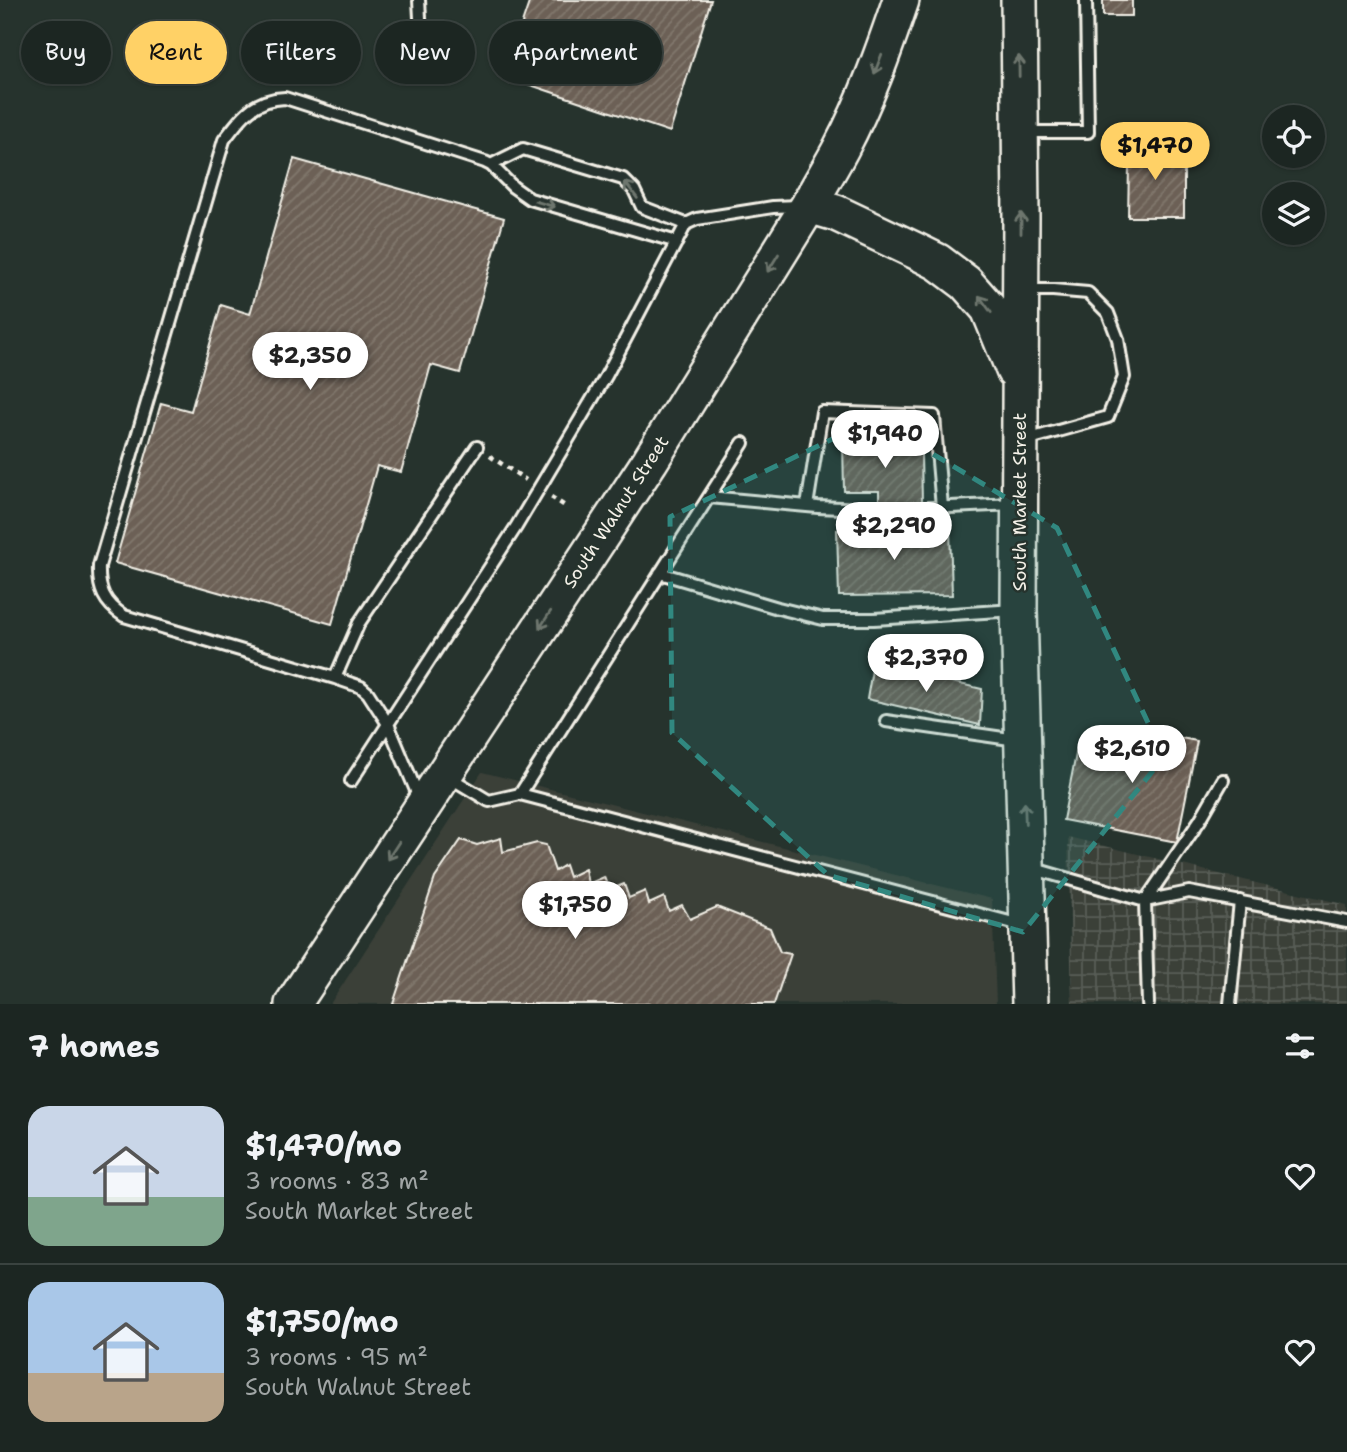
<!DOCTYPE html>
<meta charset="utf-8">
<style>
:root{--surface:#1c2622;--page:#252e2a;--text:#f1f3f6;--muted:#a0a5a5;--line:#3a4340;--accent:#ffd166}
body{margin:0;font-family:"Shantell Sans",sans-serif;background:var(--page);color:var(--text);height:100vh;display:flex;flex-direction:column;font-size:26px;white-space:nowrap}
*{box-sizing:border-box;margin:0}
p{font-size:23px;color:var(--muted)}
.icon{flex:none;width:38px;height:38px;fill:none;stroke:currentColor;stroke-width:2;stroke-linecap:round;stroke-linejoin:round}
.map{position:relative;height:1004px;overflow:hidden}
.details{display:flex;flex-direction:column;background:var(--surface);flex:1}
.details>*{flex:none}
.hud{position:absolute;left:21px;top:21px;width:700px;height:63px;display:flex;gap:14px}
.buttons{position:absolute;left:1262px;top:105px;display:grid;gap:14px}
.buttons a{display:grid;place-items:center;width:63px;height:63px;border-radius:50%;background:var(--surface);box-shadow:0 2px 5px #0004,0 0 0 2px var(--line);font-size:35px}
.price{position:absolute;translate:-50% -60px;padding:0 16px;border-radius:24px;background:#fff;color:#222;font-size:23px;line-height:46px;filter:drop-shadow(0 2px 4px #0008)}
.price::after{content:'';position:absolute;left:50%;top:42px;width:21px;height:16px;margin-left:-10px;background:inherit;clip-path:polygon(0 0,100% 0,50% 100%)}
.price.selected{background:var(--accent);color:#111}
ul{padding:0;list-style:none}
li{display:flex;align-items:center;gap:21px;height:175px;padding:0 28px}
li+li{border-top:2px solid var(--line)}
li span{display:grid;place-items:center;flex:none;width:196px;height:140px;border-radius:21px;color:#555}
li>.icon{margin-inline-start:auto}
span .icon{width:84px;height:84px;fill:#fffc;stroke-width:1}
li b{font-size:30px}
h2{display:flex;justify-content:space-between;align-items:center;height:84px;padding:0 28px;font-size:30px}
.tag{padding:0 24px;border-radius:32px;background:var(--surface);box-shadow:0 2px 5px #0004,0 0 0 2px var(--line);font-size:24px;line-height:63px}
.tag.selected{background:var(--accent);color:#111}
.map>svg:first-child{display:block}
.built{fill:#3b4139}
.industrial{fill:url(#industrial-grid)}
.building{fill:url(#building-hatch);stroke:#f4f1e8;stroke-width:2}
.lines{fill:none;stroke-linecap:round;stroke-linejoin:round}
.lane-casing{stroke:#f4f1e8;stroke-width:16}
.primary-casing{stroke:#f4f1e8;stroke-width:40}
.path{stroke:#f4f1e8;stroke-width:4.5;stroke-dasharray:5 5;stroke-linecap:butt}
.lane{stroke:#26332d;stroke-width:10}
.primary{stroke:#26332d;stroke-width:35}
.oneway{stroke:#6e766e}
.marked{fill:#318880;fill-opacity:0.2;stroke:#318880;stroke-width:5;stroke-dasharray:14 9;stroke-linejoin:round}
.labels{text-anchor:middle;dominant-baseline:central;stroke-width:5;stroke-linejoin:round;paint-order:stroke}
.street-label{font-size:18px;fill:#f4f1e8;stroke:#26332d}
</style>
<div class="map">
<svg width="1347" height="1004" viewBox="0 0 1347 1004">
<defs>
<pattern id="industrial-grid" width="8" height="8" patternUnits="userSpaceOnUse" patternTransform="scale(1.75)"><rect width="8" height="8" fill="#3b4139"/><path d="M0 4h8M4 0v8" fill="none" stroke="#585d56"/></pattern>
<pattern id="building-hatch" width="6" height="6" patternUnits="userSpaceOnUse" patternTransform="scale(1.75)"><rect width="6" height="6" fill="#6c6156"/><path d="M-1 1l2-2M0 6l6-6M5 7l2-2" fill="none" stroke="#82786e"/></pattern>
</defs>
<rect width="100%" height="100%" fill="#26332d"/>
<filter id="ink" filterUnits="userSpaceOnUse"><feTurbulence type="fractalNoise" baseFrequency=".0143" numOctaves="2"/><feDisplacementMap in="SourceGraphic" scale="14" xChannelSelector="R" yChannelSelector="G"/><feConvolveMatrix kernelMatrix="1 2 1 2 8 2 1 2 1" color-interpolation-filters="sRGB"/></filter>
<g filter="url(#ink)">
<path class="built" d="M482 772 992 899 996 1004H330Z"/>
<path class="industrial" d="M1068 837 1347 905V1004H1072Z"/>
<path class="building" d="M530 0H711L670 132 504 76Z
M1103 0H1132V16H1103Z
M1116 150H1184V217H1128L1129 166H1116Z
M294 159 504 218 460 373 431 365 401 472 377 466 332 624 115 563 161 403 191 411 221 305 250 314Z
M916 439 926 448 921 454 922 502 879 503V491H844L843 442 911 441Z
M950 529 952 595 839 596 837 530Z
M873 664 982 689 980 725 867 699Z
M1133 729 1197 741 1177 842 1063 820 1079 739 1129 749Z
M501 838 503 852 537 843 546 845 555 871 565 865 569 877 585 869 588 884 604 877 609 890 624 884 629 898 645 891 649 904 664 897 669 911 682 905 690 919 717 907 770 928 780 952 791 954 774 1004H393L435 878 461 840 477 845Z"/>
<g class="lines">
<defs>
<path id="lane" d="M419 0 421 36
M1026 132H1088L1086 0
M491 165 523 149 623 179 634 190 642 207 686 224
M1026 290H1053L1088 293 1108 313 1118 339 1124 377 1108 417 1026 440
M709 497 818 507 887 510 1014 504
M807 506 822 412 934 416 942 507
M660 573 778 608 823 619H874L1015 610
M335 678 359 623 477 447
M886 721 1017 740
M449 777 489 801 520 794 1021 925
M351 781 516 527 606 376 686 224 697 219 773 207 799 206
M520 794 743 443
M420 800 388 724 368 693 361 687 335 678 124 616C104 603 98 589 99 566L224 140C241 117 254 99 285 98L485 162 491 165 513 187 530 199 677 242
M1031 868 1145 901 1148 1004
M1145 901 1189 892 1347 922
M1145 901 1200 820 1223 780
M1230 1004 1240 901"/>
<path id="primary" d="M1019 0 1021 218 1019 610 1030 1004
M809 205 836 213 916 251 938 262 966 283 989 309 1014 370
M293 1004 650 461 809 205C819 186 831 167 841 148 866 101 884 50 901 0"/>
</defs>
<use href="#lane" class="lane-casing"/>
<use href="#primary" class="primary-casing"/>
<path class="path" d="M490 456 526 480
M551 497 565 506"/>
<use href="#lane" class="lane"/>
<use href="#primary" class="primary"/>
</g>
<defs><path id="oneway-shaft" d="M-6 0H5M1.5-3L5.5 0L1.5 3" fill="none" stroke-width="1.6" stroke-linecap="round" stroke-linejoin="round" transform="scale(1.75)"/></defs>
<g class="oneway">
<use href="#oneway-shaft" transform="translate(878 64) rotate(111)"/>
<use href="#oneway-shaft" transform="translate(1019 66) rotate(-91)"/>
<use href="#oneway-shaft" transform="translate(631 190) rotate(-127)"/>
<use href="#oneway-shaft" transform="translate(545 204) rotate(16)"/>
<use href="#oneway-shaft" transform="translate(1021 223) rotate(-90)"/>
<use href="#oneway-shaft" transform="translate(773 263) rotate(122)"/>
<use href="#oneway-shaft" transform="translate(985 304) rotate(-126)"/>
<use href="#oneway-shaft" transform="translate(545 620) rotate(123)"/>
<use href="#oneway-shaft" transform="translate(1025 813) rotate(-92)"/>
<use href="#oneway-shaft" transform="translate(393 851) rotate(123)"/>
</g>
</g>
<path class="marked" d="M874 419 1057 528 1164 757 1023 932 828 875 672 733 670 517Z"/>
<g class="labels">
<g class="street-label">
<text transform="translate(1020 502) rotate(-90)">South Market Street</text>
<text transform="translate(616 512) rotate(-57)">South Walnut Street</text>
</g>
</g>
</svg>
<div class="buttons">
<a><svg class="icon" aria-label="locate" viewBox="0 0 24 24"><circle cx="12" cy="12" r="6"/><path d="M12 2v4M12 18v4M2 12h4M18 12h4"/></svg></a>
<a><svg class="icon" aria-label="layers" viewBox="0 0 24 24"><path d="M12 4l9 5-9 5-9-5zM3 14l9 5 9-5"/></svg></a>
</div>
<b class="price selected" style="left:1155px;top:182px">$1,470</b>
<b class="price" style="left:310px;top:392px">$2,350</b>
<b class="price" style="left:885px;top:470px">$1,940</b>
<b class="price" style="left:894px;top:562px">$2,290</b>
<b class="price" style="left:926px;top:694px">$2,370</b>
<b class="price" style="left:1132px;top:785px">$2,610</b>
<b class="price" style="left:575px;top:941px">$1,750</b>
<div class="hud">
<a class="tag">Buy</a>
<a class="tag selected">Rent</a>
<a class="tag">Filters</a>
<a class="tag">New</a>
<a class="tag">Apartment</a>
</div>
</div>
<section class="details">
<h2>7 homes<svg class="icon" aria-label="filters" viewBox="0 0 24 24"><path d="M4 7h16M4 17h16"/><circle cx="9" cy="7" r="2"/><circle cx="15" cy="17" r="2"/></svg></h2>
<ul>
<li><span style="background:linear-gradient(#c9d6e8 65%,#7fa58c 0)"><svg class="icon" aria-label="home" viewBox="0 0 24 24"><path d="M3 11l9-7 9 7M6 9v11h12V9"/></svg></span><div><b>$1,470/mo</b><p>3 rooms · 83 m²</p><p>South Market Street</p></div><svg class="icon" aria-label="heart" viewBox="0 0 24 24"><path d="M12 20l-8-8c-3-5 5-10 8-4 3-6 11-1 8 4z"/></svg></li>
<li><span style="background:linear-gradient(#a9c7e8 65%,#b9a48a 0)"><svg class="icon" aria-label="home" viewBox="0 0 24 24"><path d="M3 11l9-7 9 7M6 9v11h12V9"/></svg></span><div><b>$1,750/mo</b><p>3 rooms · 95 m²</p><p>South Walnut Street</p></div><svg class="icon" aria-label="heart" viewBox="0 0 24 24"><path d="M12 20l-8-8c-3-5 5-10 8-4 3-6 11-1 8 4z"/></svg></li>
</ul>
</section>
